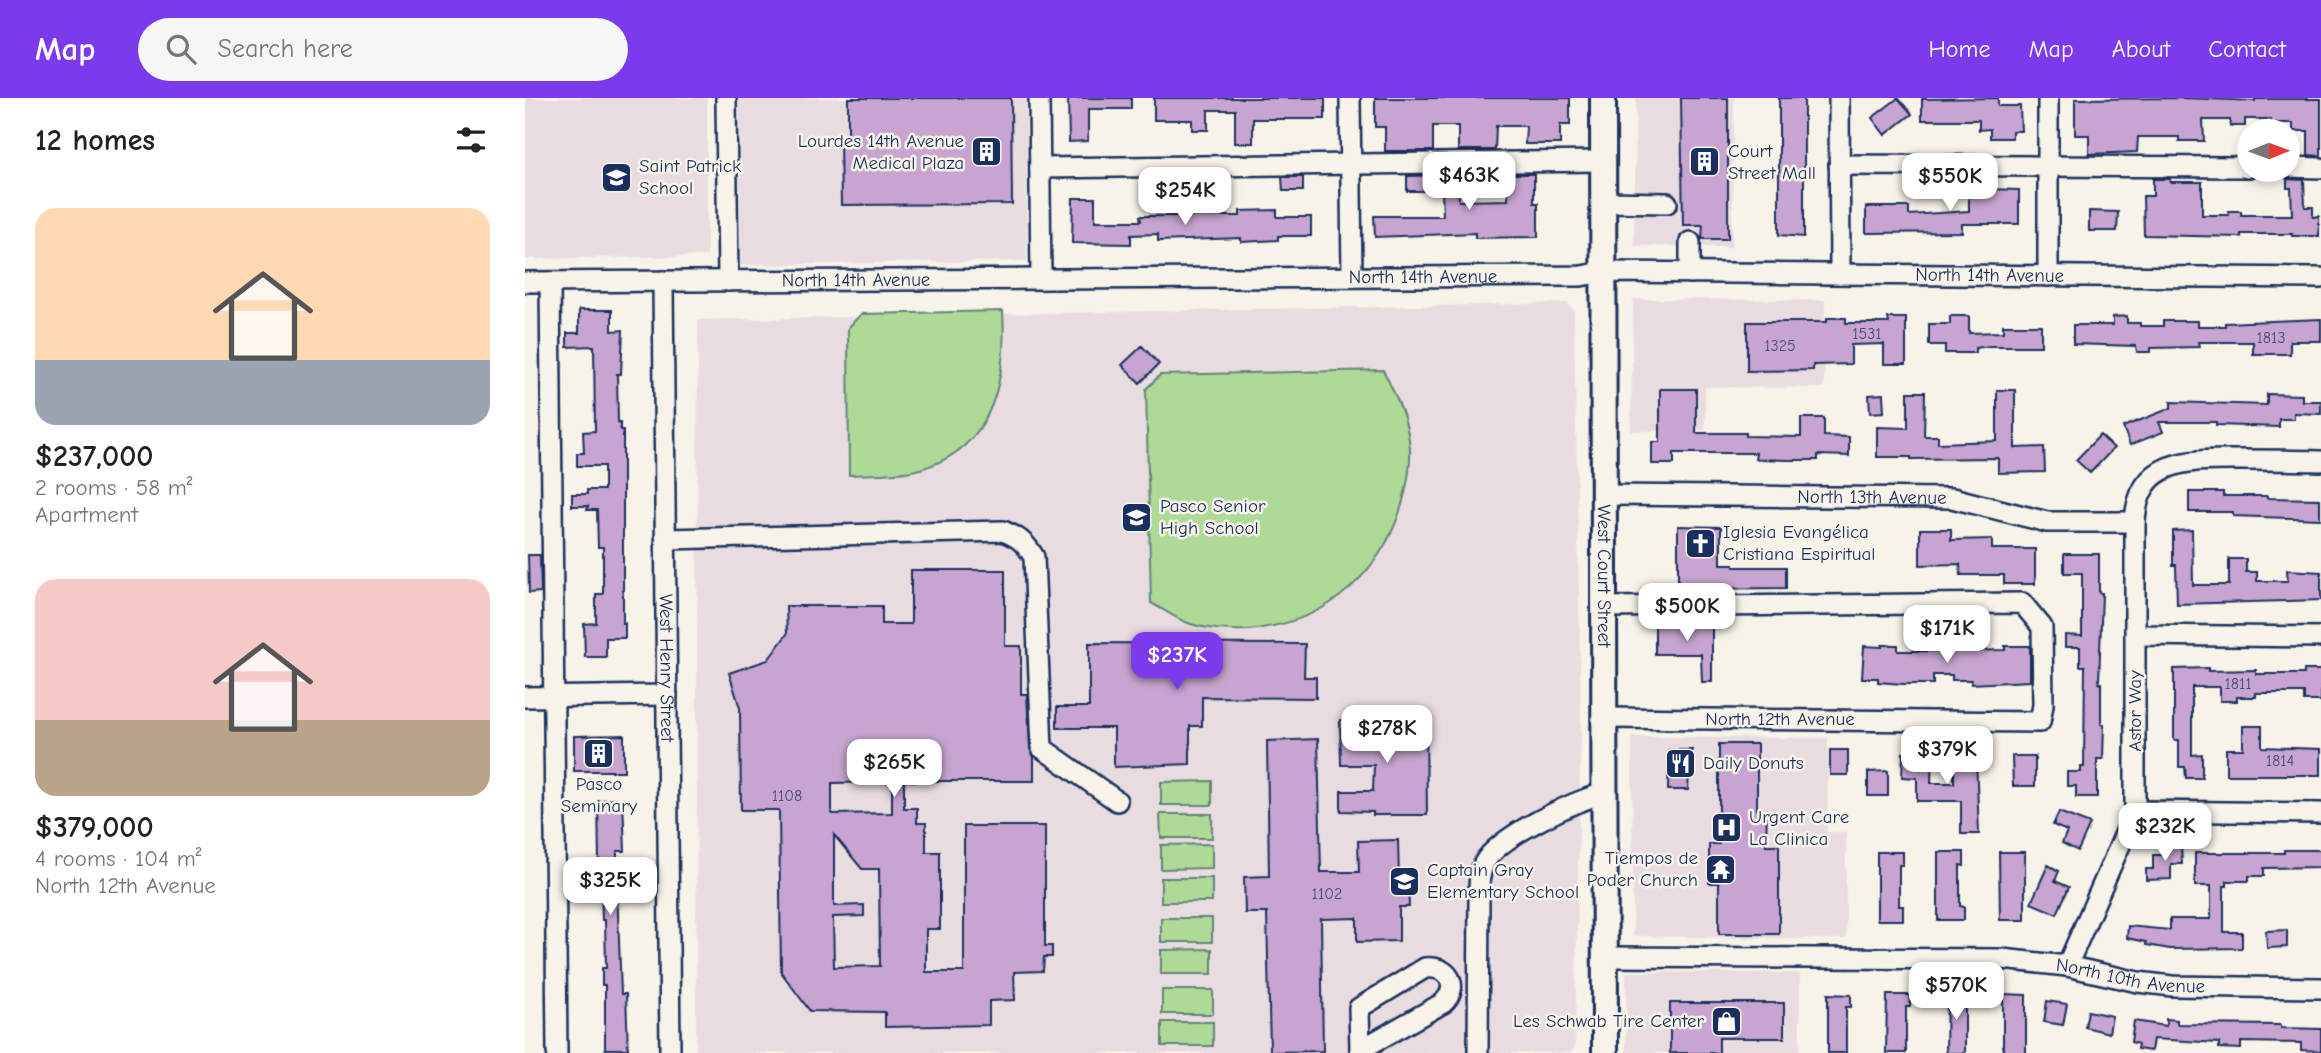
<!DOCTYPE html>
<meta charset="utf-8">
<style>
:root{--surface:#fff;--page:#f6f6f6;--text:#222;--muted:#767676;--accent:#7c3aed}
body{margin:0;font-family:"Comic Neue",sans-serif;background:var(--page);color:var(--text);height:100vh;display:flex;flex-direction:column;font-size:26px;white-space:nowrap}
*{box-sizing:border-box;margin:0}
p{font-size:23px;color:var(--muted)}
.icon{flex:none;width:38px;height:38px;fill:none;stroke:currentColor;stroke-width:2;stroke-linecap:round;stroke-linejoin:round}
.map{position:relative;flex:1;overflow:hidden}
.sheet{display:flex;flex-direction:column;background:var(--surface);width:525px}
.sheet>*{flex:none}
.needle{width:46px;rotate:89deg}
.tools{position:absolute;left:1712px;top:21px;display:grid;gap:14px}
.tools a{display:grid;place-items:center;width:63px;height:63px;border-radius:50%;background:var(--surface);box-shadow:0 4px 10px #0003;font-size:35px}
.price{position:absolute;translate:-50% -60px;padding:0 16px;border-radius:14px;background:#fff;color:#222;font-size:23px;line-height:46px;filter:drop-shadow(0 2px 4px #0008)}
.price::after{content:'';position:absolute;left:50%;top:42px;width:21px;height:16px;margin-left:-10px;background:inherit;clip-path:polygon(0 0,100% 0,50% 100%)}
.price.selected{background:var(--accent);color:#fff}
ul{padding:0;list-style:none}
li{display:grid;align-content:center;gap:14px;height:371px;padding:0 35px}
li span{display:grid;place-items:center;height:217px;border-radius:21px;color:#555}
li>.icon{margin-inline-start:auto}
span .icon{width:126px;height:126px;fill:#fffc;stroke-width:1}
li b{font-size:30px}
h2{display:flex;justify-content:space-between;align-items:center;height:84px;padding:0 35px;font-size:30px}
header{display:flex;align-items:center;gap:42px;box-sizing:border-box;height:98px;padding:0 35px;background:var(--accent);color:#fff}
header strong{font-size:33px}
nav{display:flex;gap:38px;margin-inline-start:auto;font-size:24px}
.search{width:490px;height:63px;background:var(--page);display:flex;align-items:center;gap:18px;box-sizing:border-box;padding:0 24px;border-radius:38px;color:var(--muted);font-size:26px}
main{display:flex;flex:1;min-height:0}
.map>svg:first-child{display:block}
.built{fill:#e9dce1}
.pitch{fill:#aed997;stroke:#64847a;stroke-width:2}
.building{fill:#c7a5d0;stroke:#1b2f5e;stroke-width:2;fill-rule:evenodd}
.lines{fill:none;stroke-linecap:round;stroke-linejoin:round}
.minor-casing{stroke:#1b2f5e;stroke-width:24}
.major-casing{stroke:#1b2f5e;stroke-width:30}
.minor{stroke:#f7f3e8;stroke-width:19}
.major{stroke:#f7f3e8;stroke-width:24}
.labels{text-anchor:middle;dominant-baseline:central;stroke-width:5;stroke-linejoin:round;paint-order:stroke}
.number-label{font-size:16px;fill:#464c7a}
.poi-label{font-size:19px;fill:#1b2f5e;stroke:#f7f3e8;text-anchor:start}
.street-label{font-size:19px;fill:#1b2f5e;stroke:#f7f3e8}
</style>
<header>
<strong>Map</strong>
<div class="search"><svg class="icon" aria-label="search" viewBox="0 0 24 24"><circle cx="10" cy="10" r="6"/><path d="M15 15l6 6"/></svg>Search here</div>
<nav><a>Home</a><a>Map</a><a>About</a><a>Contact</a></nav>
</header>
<main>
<section class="sheet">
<h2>12 homes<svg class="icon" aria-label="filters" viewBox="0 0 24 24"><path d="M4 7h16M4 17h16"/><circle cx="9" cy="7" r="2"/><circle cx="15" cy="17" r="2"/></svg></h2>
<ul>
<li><span style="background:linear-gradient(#ffd9b3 70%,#9aa5b1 0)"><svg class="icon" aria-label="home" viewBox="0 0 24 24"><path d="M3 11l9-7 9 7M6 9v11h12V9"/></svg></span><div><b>$237,000</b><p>2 rooms · 58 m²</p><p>Apartment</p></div></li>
<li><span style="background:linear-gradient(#f6c9c9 65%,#b9a48a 0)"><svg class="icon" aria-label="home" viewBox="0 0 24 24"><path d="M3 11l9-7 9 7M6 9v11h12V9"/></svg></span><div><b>$379,000</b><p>4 rooms · 104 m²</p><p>North 12th Avenue</p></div></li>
</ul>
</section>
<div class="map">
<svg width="1796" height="955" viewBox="0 0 1796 955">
<rect width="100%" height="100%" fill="#f7f3e8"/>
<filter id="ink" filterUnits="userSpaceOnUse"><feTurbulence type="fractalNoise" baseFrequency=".0143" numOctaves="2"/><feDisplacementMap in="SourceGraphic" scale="14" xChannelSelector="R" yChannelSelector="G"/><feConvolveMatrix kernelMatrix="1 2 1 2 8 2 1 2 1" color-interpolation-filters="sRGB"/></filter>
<g filter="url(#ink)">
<path class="built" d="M0 0H182V158L0 161Z
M214 0H501L502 163 216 167Z
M1111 0H1209L1207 149 1109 148Z
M1108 201 1300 202 1299 290 1180 289V332L1106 333Z
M1042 205 1049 212 1056 616 1050 949 1045 955H171L173 222Z
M1107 639 1303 640 1302 734H1321V841L1108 838Z
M1101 874 1275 875V955H1101Z"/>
<path class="pitch" d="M478 213C482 280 469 351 395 371 372 377 348 376 324 377L323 230 336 216Z
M858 272C869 294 881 317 884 342 887 360 884 378 880 395 865 461 816 515 748 528 740 529 730 532 722 532 705 533 679 531 663 525 650 520 638 511 626 505L621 291 635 277Z
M687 683V707H636V684Z
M635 716H687V740H636Z
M687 746V770L636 771V747Z
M636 780H687V804H636Z
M636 820H687V844H636Z
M687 851V876H636V852Z
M637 892H688V916H637Z
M637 924H688V948H637Z"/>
<path class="building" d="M323 0H486L487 106 316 107 315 42 323 41Z
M543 0H606V11H563V43L544 44Z
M629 0H800V21H728V45H710V12H683V32H667V22H629Z
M850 0H1045V27H1035V46H1000L1001 28H971L970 52H933V28H908V53H860V29H850Z
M1156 0H1203V141H1177L1178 127H1158Z
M1254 0H1279V139L1254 137Z
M1373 0 1387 16 1360 37 1347 20Z
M1473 0V8H1495L1496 33H1487V40H1465V31L1454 32V22H1397V1Z
M1659 0 1730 3V1H1796V58L1783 57V33H1768V25H1745L1746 21H1720V28H1705V22H1678L1679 43H1654V39H1613L1612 54 1564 56V37H1550V1Z
M983 76H1009V105H1013V139L950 140V135L850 139 849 118H918L917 93H882V78L933 77 934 103 983 102Z
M757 79H778V93H758Z
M1444 80H1463V91L1494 92V126H1437V134L1341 135V109H1384V117L1444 113Z
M1628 81H1645V84H1677V117H1704V113H1716V117H1767L1766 90H1762V81L1779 82 1780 109H1788V119L1794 118V138H1767V136H1716V139L1619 137 1618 98H1628Z
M548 100H570V123H616L615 118H715V113L752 112V119H786V138H753V142L716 144V140L633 143V136L606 137V146L547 145Z
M1564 113 1593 114 1592 133H1564Z
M54 212H87V233L98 232 96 276H92L93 324H95V332H98V525H100V540H81V559H60L59 526 71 525V496H78V449H73L72 412H62L63 408H47V396H62V392H79V368H52V355H59L58 334 70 333 69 248 42 249V235H54Z
M1425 218H1444V235L1478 234V227H1516V248H1465L1450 250V255H1420V247H1404V226H1425Z
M1602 218V225H1615V228H1638V223H1673V228H1700V225L1796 221V243H1765V256H1728V244H1673L1674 249 1625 250V254H1612L1611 248 1548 246V227H1588V219Z
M1302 220H1321V225H1364L1363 220H1381V266H1359V246L1326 247V266L1288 267V272L1222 273V224H1302Z
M617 248 634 266 615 285 597 267Z
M1135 291H1171V335H1221V338L1276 339V320H1299V338L1324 339V358L1293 357V362H1264L1230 361 1231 355H1149V366H1127V344H1135Z
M1472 292H1490V350L1519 349 1520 374 1473 375V360L1386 361V359H1352V329L1383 330V294H1400L1399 338H1413V345L1472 343Z
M1358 296 1359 314 1345 315 1344 297Z
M1742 296 1777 297V303H1796V316L1769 315V321H1754V329L1691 327V324H1634L1638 334 1605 347 1598 329 1646 310V304L1742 307Z
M1575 337 1589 350 1565 375 1551 362Z
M1664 394H1698V398H1742V400L1795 401V421L1708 418V414H1664Z
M1153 428 1196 429V466H1209V469H1261V490L1153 491Z
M1395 431H1426V442L1467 441V451H1510V486H1479V477H1436L1435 466 1395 467Z
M1667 432 1668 487H1704V461H1721V474H1732V483H1763L1762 472 1796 474V502L1652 506 1651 467H1648V433Z
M1539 456H1574V495H1577L1574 585H1576V626H1579L1578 661H1572V699H1551V688H1542V674H1556V669H1559L1560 568H1555V549H1540V537L1557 538V475H1539Z
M3 457H15L16 494 4 495Z
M386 472H480V548H496V596H502L505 651 509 659V683H379V710H392V725H401V754H415V831H401V874H439V728H520V848H527V859H519L518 873 489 874 490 902 464 903V927L360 929V914L285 913 256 874 254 712H216L215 610 204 575 243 562 262 536 261 508H357V526H386ZM367 684V715L307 716V685ZM309 737 337 771H354L355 868 309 869 308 819 339 818V807L309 808Z
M1130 525 1187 526V584H1177L1176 556H1130Z
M564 545 780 546 779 579H791V600L677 599V628H665V666L589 669V630H532V609H564Z
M1357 547H1373V553H1412V548H1442V553L1480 552V548H1505V583L1446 586V582H1427V577H1408V586H1378L1353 584V580H1337L1339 548 1357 549Z
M1683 570V573L1731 572V576H1779V572H1796V603H1779V595H1731V599H1712V603H1695V589H1667V657L1677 656V680H1661L1660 669H1654V642H1649V571Z
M901 621 902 717H848V714L816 713V693H848L849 667H816L815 622Z
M1718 628H1737V649L1796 651V677H1701V651H1718Z
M99 637V673H49V638Z
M793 641 796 774H834L833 743 873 742 874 782H883L884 809H874V843L832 844V820L796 821 798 953 745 954 742 815H720L719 779 744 778 742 643Z
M1194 646H1232V712H1242L1241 747H1254V836H1194V785H1184V746H1194Z
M1144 652H1167L1166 677H1164L1163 692H1143Z
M1305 652H1323V677H1305Z
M1378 655H1407L1406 685H1429V659H1451L1454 736H1436V703H1392V680L1377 679Z
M1487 658H1510V688H1488Z
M1363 673V698H1343V674Z
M98 701 100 753H92V788L96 896H101L103 951H80V887H77V870H81L80 822H77L76 788H57L56 765H74L73 702Z
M1534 714 1565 726 1553 753 1537 745 1542 733 1528 727Z
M1656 746 1657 766H1646V781L1621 782V771H1628V757H1640V747Z
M1759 752H1796V769L1739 770V778H1724V783H1702V788H1699V834H1717V850L1645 851 1621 847V844L1602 840 1603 828 1645 832V821H1686V788H1670V755H1759Z
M1352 754H1378V767H1374V808H1378V822H1352Z
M1413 754H1439V768L1435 767V808L1439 809V822H1413Z
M1474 754H1500V822H1475Z
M1523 767 1534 773 1530 783 1544 789 1532 816 1506 805Z
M1762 832V849L1742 850 1741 833Z
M1303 896 1326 897V909H1321V955H1303Z
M1422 896H1445V909H1440V955H1421Z
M1478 896 1501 897V955H1478Z
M1362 897H1385V909H1381V955H1361Z
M1522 903 1542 906 1538 927 1519 924Z
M1145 905H1259V940H1194V955H1145Z
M1563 913 1587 918 1584 935 1560 929Z
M1641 921 1652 922V926L1756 927V930L1796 931V953L1776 952V945L1716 944V951L1694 950V945L1628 941 1626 953 1612 951 1613 946 1606 944 1609 923 1641 928Z"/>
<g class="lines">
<defs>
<g id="minor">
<path d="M201 0 203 183"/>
<path d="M514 0 516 181"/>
<path d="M825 0 827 179"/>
<path d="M1314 0 1315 176"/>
<path d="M1523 0V178"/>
<path d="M1314 67 1724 69"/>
<path d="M1762 69 1796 70"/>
<path d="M515 70 1078 63"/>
<path d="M1078 104 1142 105"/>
<path d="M1165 144V175"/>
<path id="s1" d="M138 183 145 955"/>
<path id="s2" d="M0 184 1056 178 1079 174 1796 180"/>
<path d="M25 184 32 955"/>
<path id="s3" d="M1079 397 1427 400 1522 424H1610"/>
<path d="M141 441 478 433C493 439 500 444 509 459L517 650 592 703"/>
<path d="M1079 509 1497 505 1517 529 1518 607 1515 624 1079 620"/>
<path d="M1610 537 1796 539"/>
<path d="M0 599 142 597"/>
<path d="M1610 713 1796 715"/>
<path id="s4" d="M1080 859 1477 861 1542 868 1613 884 1647 888 1796 890"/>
<path d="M1542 868 1610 713V424C1613 359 1666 362 1715 362 1742 362 1769 362 1796 363"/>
<path d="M835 952 918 905C936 888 923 867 900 870L834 910 835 952V955"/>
<path d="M953 955 954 797C954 786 954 776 959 765 974 738 1049 703 1080 695"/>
</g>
<g id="major">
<path id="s5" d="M1078 0 1080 955"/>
</g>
</defs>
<use href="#minor" class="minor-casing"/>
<use href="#major" class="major-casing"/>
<use href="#minor" class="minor"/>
<use href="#major" class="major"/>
</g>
</g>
<defs>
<symbol id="building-square" viewBox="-11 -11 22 22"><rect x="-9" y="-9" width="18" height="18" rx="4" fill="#1b2f5e" stroke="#f7f3e8"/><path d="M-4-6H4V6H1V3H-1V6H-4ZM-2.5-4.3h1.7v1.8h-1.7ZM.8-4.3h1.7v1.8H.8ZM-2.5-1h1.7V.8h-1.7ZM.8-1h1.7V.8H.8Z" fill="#fff"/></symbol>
<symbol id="school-square" viewBox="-11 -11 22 22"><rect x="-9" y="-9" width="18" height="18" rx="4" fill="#1b2f5e" stroke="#f7f3e8"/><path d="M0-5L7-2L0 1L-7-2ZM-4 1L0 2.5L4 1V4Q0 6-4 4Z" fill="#fff"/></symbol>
<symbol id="church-square" viewBox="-11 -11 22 22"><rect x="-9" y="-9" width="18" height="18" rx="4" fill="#1b2f5e" stroke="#f7f3e8"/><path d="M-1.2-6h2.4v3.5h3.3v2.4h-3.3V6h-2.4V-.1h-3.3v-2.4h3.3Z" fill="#fff"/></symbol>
<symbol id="restaurant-square" viewBox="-11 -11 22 22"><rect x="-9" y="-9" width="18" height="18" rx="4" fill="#1b2f5e" stroke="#f7f3e8"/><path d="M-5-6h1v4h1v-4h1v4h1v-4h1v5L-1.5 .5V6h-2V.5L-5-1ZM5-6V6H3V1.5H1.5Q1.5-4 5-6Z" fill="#fff"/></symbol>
<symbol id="hospital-square" viewBox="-11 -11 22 22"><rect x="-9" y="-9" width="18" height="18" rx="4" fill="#1b2f5e" stroke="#f7f3e8"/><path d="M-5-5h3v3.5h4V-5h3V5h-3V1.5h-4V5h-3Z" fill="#fff"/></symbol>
<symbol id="temple-square" viewBox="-11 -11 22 22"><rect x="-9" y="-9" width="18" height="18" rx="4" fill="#1b2f5e" stroke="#f7f3e8"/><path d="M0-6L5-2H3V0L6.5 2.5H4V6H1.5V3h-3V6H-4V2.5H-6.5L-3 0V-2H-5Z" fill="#fff"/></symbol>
<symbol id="shop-square" viewBox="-11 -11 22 22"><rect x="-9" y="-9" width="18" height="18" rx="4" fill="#1b2f5e" stroke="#f7f3e8"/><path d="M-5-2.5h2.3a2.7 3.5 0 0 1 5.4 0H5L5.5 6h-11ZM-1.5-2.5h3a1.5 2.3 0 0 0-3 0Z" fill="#fff"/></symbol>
</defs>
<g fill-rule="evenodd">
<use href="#building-square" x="444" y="36" width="35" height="35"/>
<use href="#building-square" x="1162" y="46" width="35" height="35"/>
<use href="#school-square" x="74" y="62" width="35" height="35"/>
<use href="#school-square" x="594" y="402" width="35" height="35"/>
<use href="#church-square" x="1158" y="428" width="35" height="35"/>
<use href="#building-square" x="56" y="638" width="35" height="35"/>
<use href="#restaurant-square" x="1138" y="648" width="35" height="35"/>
<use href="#hospital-square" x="1184" y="712" width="35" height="35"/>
<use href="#temple-square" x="1178" y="754" width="35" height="35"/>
<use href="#school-square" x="862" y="766" width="35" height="35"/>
<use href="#shop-square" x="1184" y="906" width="35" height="35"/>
</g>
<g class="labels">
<g class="number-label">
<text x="1342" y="236">1531</text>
<text x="1746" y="240">1813</text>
<text x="1255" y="248">1325</text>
<text x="1713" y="586">1811</text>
<text x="1755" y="663">1814</text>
<text x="262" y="698">1108</text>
<text x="802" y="796">1102</text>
</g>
<g class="poi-label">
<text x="439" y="43" text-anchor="end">Lourdes 14th Avenue<tspan x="439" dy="22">Medical Plaza</tspan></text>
<text x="1203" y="53">Court<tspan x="1203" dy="22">Street Mall</tspan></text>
<text x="114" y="68">Saint Patrick<tspan x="114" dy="22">School</tspan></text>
<text x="635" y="408">Pasco Senior<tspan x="635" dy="22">High School</tspan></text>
<text x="1198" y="434">Iglesia Evangélica<tspan x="1198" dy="22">Cristiana Espiritual</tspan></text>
<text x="1178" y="665">Daily Donuts</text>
<text x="74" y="686" text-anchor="middle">Pasco<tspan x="74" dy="22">Seminary</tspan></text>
<text x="1224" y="719">Urgent Care<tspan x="1224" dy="22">La Clinica</tspan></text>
<text x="1173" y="760" text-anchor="end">Tiempos de<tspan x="1173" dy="22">Poder Church</tspan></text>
<text x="902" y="772">Captain Gray<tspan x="902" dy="22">Elementary School</tspan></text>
<text x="1179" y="923" text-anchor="end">Les Schwab Tire Center</text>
</g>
<g class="street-label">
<text stroke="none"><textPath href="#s2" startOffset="1465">North 14th Avenue</textPath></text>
<text stroke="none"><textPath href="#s2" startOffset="898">North 14th Avenue</textPath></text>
<text stroke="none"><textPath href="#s2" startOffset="331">North 14th Avenue</textPath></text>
<text stroke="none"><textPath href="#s3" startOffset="268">North 13th Avenue</textPath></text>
<text stroke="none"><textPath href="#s5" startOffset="478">West Court Street</textPath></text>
<text stroke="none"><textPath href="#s1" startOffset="387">West Henry Street</textPath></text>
<text transform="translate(1610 613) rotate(-90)">Astor Way</text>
<text x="1255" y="621">North 12th Avenue</text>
<text stroke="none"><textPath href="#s4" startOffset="527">North 10th Avenue</textPath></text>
</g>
</g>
</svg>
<div class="tools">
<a><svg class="needle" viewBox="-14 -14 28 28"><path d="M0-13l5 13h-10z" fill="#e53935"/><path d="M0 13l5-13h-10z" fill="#767676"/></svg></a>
</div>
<b class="price" style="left:944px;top:114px">$463K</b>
<b class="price" style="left:1425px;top:115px">$550K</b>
<b class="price" style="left:660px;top:129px">$254K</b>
<b class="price" style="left:1162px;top:545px">$500K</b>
<b class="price" style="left:1422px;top:567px">$171K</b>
<b class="price selected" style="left:652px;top:594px">$237K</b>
<b class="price" style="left:862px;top:667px">$278K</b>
<b class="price" style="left:1422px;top:688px">$379K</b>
<b class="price" style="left:369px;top:701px">$265K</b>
<b class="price" style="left:1640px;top:765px">$232K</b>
<b class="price" style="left:85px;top:819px">$325K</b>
<b class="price" style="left:1431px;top:924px">$570K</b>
</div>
</main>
